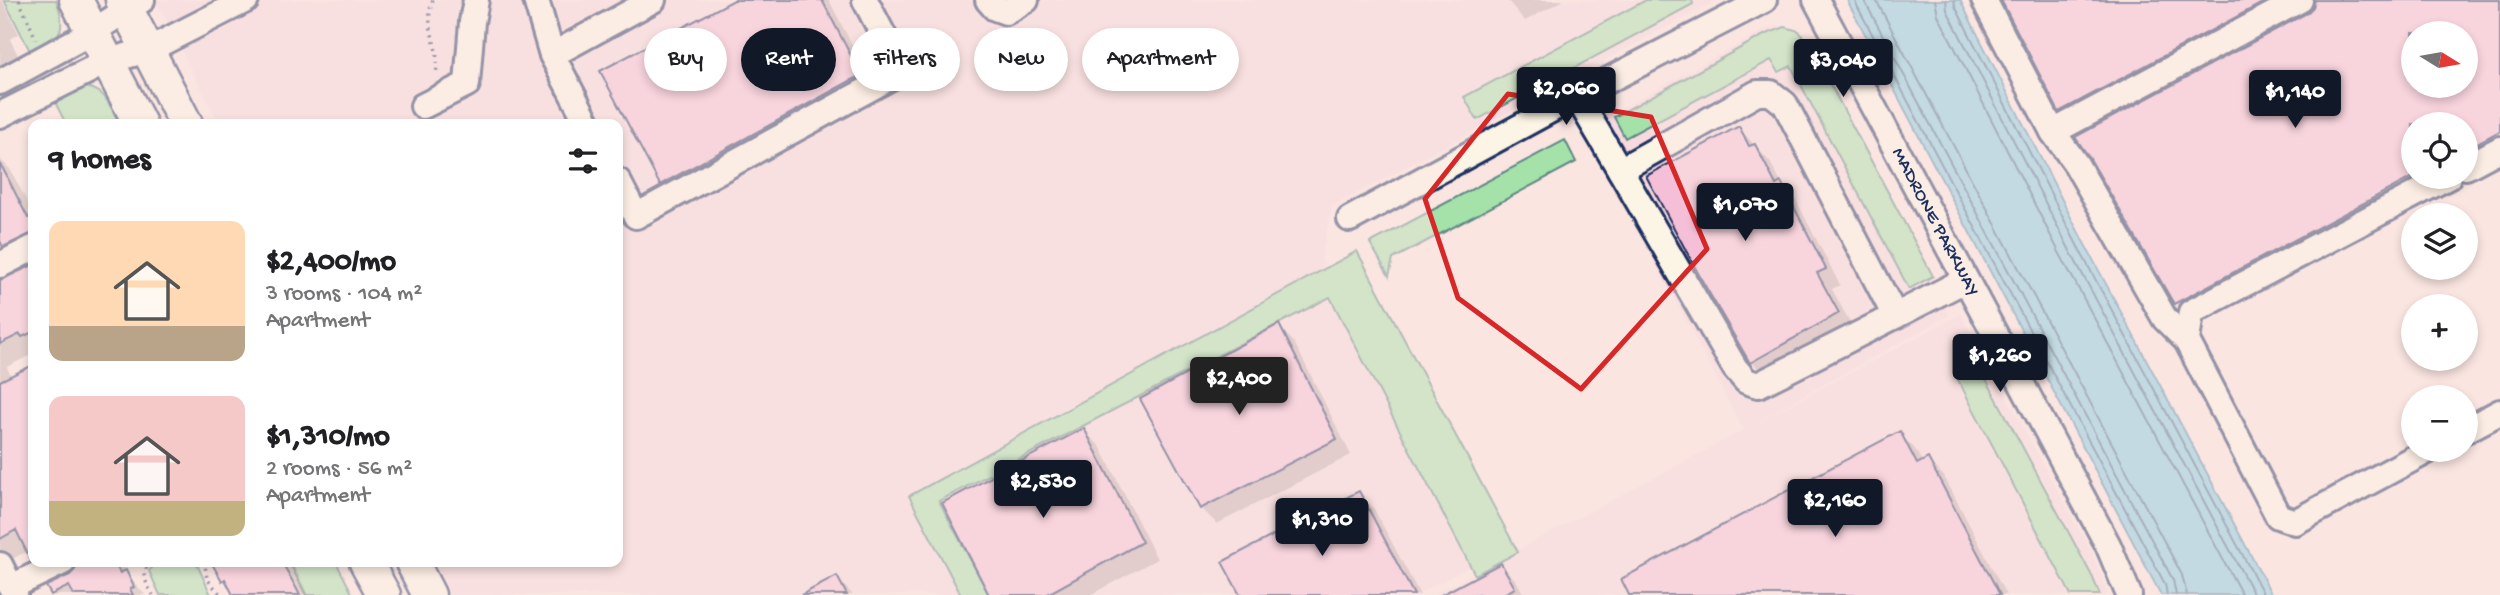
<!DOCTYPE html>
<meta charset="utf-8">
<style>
:root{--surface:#fff;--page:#f2f2f2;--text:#202124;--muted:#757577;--accent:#111827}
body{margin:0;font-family:"Gochi Hand",sans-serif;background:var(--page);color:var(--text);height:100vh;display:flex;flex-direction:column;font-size:26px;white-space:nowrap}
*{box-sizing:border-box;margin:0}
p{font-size:23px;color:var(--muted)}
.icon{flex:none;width:38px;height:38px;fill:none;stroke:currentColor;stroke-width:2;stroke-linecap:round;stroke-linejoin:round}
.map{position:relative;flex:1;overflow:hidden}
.panel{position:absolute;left:28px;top:119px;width:595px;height:448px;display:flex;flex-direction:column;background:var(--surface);border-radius:14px;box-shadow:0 4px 10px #0003}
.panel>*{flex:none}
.top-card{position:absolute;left:644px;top:28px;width:665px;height:63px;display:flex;gap:14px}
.needle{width:46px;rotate:101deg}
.buttons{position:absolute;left:2401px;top:21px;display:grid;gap:14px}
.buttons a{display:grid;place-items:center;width:77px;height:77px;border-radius:50%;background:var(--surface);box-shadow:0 4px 10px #0003;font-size:35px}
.price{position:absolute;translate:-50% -60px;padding:0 16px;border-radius:7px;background:var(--accent);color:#fff;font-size:23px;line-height:46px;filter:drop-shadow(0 2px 4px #0008)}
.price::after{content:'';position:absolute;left:50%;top:42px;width:21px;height:16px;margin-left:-10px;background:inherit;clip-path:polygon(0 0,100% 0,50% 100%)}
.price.current{background:#222;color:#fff}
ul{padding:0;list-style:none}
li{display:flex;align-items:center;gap:21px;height:175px;padding:0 21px}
li span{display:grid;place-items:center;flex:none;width:196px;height:140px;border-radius:14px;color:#555}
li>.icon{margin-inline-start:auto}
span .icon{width:84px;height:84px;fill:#fffc;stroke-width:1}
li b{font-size:30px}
h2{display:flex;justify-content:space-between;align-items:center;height:84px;padding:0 21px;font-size:30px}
.pill{padding:0 24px;border-radius:32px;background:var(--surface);box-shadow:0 4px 10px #0003;font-size:24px;line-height:63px}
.pill.current{background:var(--accent);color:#fff}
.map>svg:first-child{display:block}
.built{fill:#f8dade}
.green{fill:#a4e2aa;stroke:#608884;stroke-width:2}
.water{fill:#82cde2;stroke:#598ead;stroke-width:2}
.shadow{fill:#0003;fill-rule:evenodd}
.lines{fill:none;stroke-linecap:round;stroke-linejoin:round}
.shore{stroke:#446e93;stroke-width:2}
.building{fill:#f5bfd8;stroke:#1b2f5e;stroke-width:2;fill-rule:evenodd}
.minor-casing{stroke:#1b2f5e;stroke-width:30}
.major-casing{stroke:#1b2f5e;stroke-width:37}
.path{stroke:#1b2f5e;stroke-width:3.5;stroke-dasharray:2 5;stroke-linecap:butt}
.minor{stroke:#fcf5e5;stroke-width:24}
.major{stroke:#fcf5e5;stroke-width:32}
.marked{fill:none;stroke:#d62828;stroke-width:5;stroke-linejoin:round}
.labels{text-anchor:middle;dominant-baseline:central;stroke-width:6;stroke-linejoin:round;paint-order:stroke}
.street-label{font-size:19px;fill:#1b2f5e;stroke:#fcf5e5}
</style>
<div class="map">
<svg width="2500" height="595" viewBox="0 0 2500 595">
<rect width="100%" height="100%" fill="#fae5e1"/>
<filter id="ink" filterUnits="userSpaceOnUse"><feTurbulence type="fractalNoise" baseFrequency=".0143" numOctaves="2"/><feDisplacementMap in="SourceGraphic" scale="14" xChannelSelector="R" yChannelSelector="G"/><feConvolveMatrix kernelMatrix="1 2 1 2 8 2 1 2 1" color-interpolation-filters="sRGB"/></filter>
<g filter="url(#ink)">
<path class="built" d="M155 0H1718L1332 207 1321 259 1477 562 1417 595H450L434 562H618V124H219Z
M1777 25 1787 26 1802 37 1950 315 1757 422 1961 314 2093 554 2108 595H1433L1743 430 1585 128 1768 28Z"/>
<path class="green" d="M4 0H56C69 33 59 37 31 53Z
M1646 0H1692L1693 4 1477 120 1464 97Z
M1785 27 1799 31 1809 45 1933 276 1909 289 1791 66 1779 72 1771 60 1625 138 1614 117 1764 35Z
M79 87C105 86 109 104 119 124H66L54 100Z
M1565 140 1576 162 1393 259 1389 276 1370 243Z
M1357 251 1518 552 1475 575 1330 297 939 501 989 595H961L909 496Z
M1978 364 2092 576 2100 595H2071L1956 376Z
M157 562H196L211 595H160L149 571Z
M289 562H336L353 595H306Z"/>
<path class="water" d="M1847 0H1960L2083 241 2272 595H2161Z"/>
<path class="shadow" d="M0 0H2L19 34 10 39 19 57 0 67Z
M738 0H829L876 91 677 200 661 184Z
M1507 0H1564L1525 21Z
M2002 0H2500V155L2466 173V124H2413V177H2459L2191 319 2175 303 2317 1 2309 2 2077 127 2061 111ZM2413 33H2466V86H2413Z
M1739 128 1770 162 1783 187 1796 200 1840 285 1832 289 1854 330 1767 377 1751 361Z
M0 159 10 169 33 213V260L5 274 3 280 33 266V354L7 367 12 378 25 371 33 379V560L28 551 0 565Z
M1278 326 1294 342 1351 455 1217 524 1201 508Z
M1084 431 1100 446 1157 559 1090 595H991Z
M1899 433 1915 449 1923 463 1928 461 1944 476 2006 595H1631Z
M1358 493 1374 509 1420 595H1242Z
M35 562H121L128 575 145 595H53L49 587 76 572 79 566 51 578Z
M214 562H292L308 595H235L223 580Z
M1501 565 1516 580 1524 595H1444Z
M837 578 853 595H805Z"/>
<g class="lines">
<path class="shore" d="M1854 0 2165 584 2167 595
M1864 0 2173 580 2176 595
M1876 0 2182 575 2187 595
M1935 0 1938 15 2060 254 2242 595
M1946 0 1947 10 2069 249 2254 595
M1954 0 1955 6 2077 245 2264 595"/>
</g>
<path class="building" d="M734 0H822L861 75 660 185 600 71Z
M2001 0H2268L2059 112Z
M2315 0H2500V131L2466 149V124H2413V177L2174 304 2089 157 2075 137 2307 13 2313 7ZM2413 33H2466V86H2413Z
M1739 126 1749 146 1755 144 1776 185 1781 182 1826 269 1817 273 1839 313 1750 363 1704 284 1646 176Z
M0 163 28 218 33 216V233L3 247 0 241Z
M33 265V332L22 337 20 334 0 344V280Z
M1279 324 1337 439 1200 509 1140 399Z
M33 365V560L31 561 16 530 0 539V381Z
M1084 428 1142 542 1046 595H989L942 503Z
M1900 431 1917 464 1928 458 2000 595H1629L1621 579Z
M1359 491 1414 595H1240L1222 562Z
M83 562H114L120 573 126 570 134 587 130 589 133 595H74L69 586 51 595 46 586 70 575 77 565Z
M211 562H282L300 595H233L225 579 222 581Z
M1501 563 1515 588 1502 595H1441Z
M837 576 847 595H801Z"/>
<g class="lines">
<defs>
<g id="minor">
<path d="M536 0 552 55"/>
<path d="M988 0 995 8 1006 12 1026 0"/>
<path id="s1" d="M1816 0 2108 545 2129 595"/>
<path d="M1984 0 2053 132 2300 0"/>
<path d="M0 82 92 32 142 0"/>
<path d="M1577 97 1620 170 1757 93H1771L1785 104 1895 316 1965 280"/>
<path d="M423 106 467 84 472 22 476 0"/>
<path d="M0 115 108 61 148 50 246 0"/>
<path d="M588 124 552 55 653 0"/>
<path d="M2053 132 2076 164 2165 319 2187 341"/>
<path d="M2466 167 2500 149"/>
<path d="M1620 170 1735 368 1746 381 1758 385 1895 316"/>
<path d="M618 181 636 216 902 71 865 0"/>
<path d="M1350 219 1560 105 1764 0"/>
<path d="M0 265 33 248"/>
<path d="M2466 430 2500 412"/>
<path d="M2429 450 2295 522 2278 516 2187 341 2191 312 2448 177"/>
<path d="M0 565 15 595"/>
<path d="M11 587 63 562"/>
</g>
<path id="major" d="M76 0 140 124
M122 0 186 124
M366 562 384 595
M412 562 429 595"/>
</defs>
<use href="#minor" class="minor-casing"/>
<use href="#major" class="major-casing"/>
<path class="path" d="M19 0 36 39
M433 0C422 27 442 47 436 73
M151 562C140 573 146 584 153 595
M202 562 205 565 207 579 221 595"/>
<use href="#minor" class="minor"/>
<use href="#major" class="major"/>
</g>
</g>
<path d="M0 0H2500V595H0ZM1508 94 1651 117 1707 249 1581 389 1458 298 1425 199Z" fill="#fae5e1" fill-opacity=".55" fill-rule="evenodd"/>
<path class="marked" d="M1508 94 1651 117 1707 249 1581 389 1458 298 1425 199Z"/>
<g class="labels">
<g class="street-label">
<text stroke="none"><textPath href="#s1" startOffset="252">MADRONE PARKWAY</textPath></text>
</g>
</g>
</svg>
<div class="buttons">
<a><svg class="needle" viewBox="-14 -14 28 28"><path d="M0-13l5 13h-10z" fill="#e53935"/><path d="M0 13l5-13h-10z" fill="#757577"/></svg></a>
<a><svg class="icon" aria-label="locate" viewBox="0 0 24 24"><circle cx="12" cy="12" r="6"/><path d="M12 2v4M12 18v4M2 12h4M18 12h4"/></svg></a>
<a><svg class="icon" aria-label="layers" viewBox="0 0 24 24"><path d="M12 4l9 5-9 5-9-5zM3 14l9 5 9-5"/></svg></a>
<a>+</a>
<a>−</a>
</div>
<b class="price" style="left:1843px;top:99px">$3,040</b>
<b class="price" style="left:1566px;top:127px">$2,060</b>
<b class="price" style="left:2295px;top:130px">$1,140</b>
<b class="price" style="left:1745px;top:243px">$1,070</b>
<b class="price" style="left:2000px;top:394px">$1,260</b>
<b class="price current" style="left:1239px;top:417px">$2,400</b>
<b class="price" style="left:1043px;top:520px">$2,530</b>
<b class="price" style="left:1835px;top:539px">$2,160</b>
<b class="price" style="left:1322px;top:558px">$1,310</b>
<div class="top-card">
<a class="pill">Buy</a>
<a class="pill current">Rent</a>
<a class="pill">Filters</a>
<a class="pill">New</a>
<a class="pill">Apartment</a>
</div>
<section class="panel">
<h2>9 homes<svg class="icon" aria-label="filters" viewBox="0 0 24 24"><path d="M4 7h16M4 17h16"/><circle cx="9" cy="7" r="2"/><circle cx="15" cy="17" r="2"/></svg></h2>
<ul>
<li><span style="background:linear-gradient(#ffd9b3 75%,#b9a48a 0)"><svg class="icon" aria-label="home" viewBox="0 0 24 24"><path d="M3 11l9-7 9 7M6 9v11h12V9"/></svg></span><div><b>$2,400/mo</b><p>3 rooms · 104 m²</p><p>Apartment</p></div></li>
<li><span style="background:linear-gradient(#f6c9c9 75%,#c2b280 0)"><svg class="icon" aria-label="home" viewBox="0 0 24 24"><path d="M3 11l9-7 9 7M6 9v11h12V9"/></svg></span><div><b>$1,310/mo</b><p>2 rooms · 56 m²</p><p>Apartment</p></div></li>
</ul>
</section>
</div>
